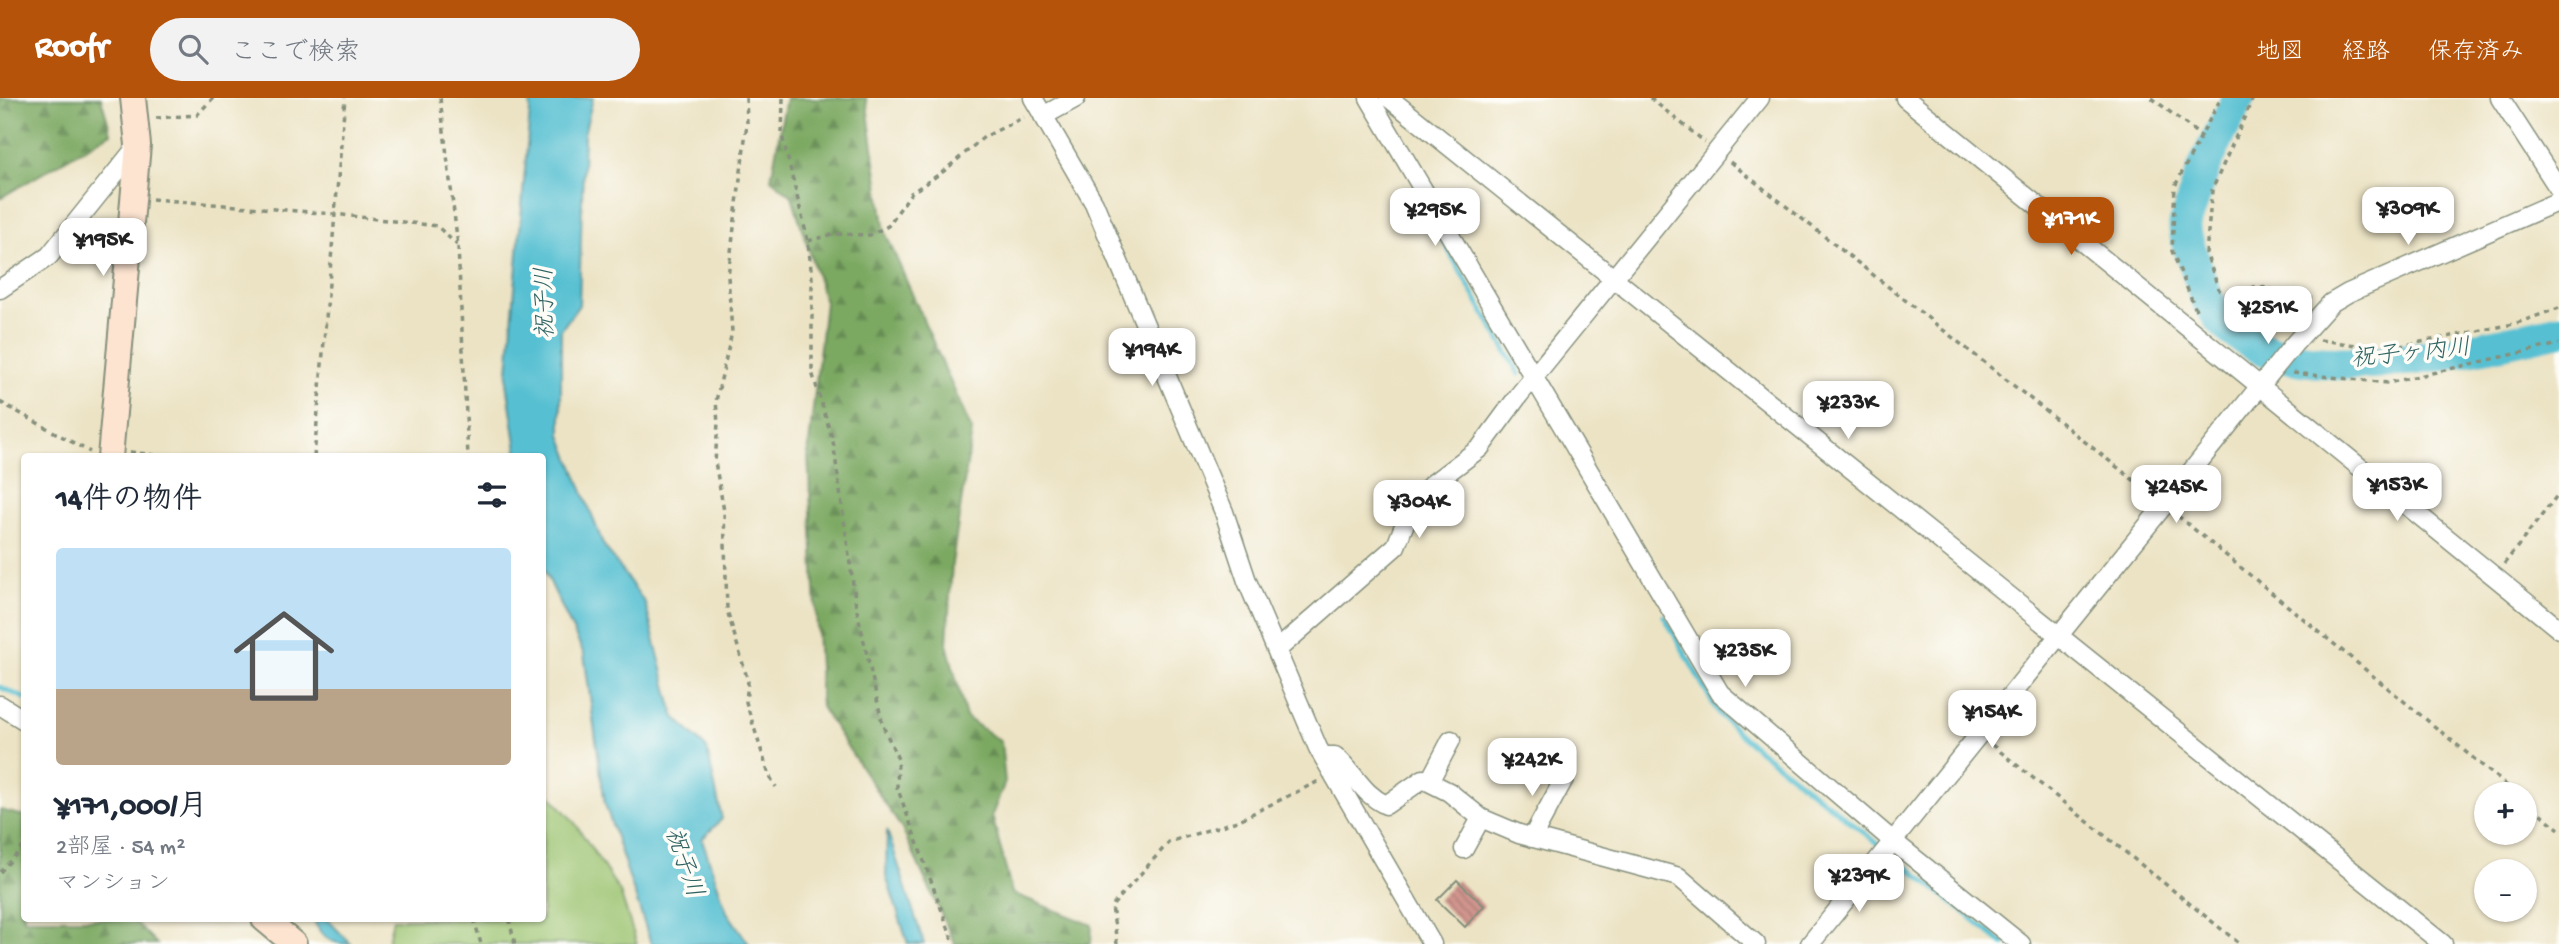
<!DOCTYPE html>
<html lang="ja">
<meta charset="utf-8">
<style>
:root{--surface:#fff;--page:#f2f2f3;--text:#1f2937;--muted:#747a83;--accent:#b45309}
body{margin:0;font-family:"Gochi Hand","Klee One",sans-serif;background:var(--page);color:var(--text);height:100vh;display:flex;flex-direction:column;font-size:26px;white-space:nowrap}
*{box-sizing:border-box;margin:0}
p{font-size:23px;color:var(--muted)}
.icon{flex:none;width:38px;height:38px;fill:none;stroke:currentColor;stroke-width:2;stroke-linecap:round;stroke-linejoin:round}
.map{position:relative;flex:1;overflow:hidden}
.sheet{position:absolute;left:21px;top:355px;width:525px;height:469px;display:flex;flex-direction:column;background:var(--surface);border-radius:7px;box-shadow:0 2px 5px #0004}
.sheet>*{flex:none}
.fabs{position:absolute;left:2474px;top:684px;display:grid;gap:14px}
.fabs a{display:grid;place-items:center;width:63px;height:63px;border-radius:50%;background:var(--surface);box-shadow:0 2px 5px #0004;font-size:35px}
.price{position:absolute;translate:-50% -60px;padding:0 16px;border-radius:14px;background:#fff;color:#222;font-size:23px;line-height:46px;filter:drop-shadow(0 2px 4px #0008)}
.price::after{content:'';position:absolute;left:50%;top:42px;width:21px;height:16px;margin-left:-10px;background:inherit;clip-path:polygon(0 0,100% 0,50% 100%)}
.price.on{background:var(--accent);color:#fff}
ul{padding:0;list-style:none}
li{display:grid;align-content:center;gap:14px;height:371px;padding:0 35px}
li span{display:grid;place-items:center;height:217px;border-radius:7px;color:#555}
li>.icon{margin-inline-start:auto}
span .icon{width:126px;height:126px;fill:#fffc;stroke-width:1}
li b{font-size:30px}
h2{display:flex;justify-content:space-between;align-items:center;height:84px;padding:0 35px;font-size:30px}
header{display:flex;align-items:center;gap:42px;box-sizing:border-box;height:98px;padding:0 35px;background:var(--accent);color:#fff}
header strong{font-size:33px}
nav{display:flex;gap:38px;margin-inline-start:auto;font-size:24px}
.search{width:490px;height:63px;background:var(--page);display:flex;align-items:center;gap:18px;box-sizing:border-box;padding:0 24px;border-radius:38px;color:var(--muted);font-size:26px}
.map>svg:first-child{display:block}
.forest{fill:url(#forest-firs);stroke:#4e734b;stroke-width:2}
.park{fill:#9bc36f;stroke:#5d8052;stroke-width:2}
.water{fill:#56c0d2;stroke:#3a7e83;stroke-width:2}
.lines{fill:none;stroke-linecap:round;stroke-linejoin:round}
.stream{stroke:#56c0d2;stroke-width:5}
.river{stroke:#56c0d2;stroke-width:33}
.building{fill:url(#building-back-hatch)}
.minor-casing{stroke:#86907c;stroke-width:21}
.secondary-casing{stroke:#86907c;stroke-width:28}
.path{stroke:#86907c;stroke-width:3.5;stroke-dasharray:5 5;stroke-linecap:butt}
.minor{stroke:#fff;stroke-width:18}
.secondary{stroke:#fde4d1;stroke-width:24}
.labels{text-anchor:middle;dominant-baseline:central;stroke-width:7;stroke-linejoin:round;paint-order:stroke}
.water-label{font-size:24px;font-style:italic;fill:#306463;stroke:#fdfcf7}
</style>
<header>
<strong>Roofr</strong>
<div class="search"><svg class="icon" aria-label="search" viewBox="0 0 24 24"><circle cx="10" cy="10" r="6"/><path d="M15 15l6 6"/></svg>ここで検索</div>
<nav><a>地図</a><a>経路</a><a>保存済み</a></nav>
</header>
<div class="map">
<svg width="2559" height="846" viewBox="0 0 2559 846">
<defs>
<pattern id="forest-firs" width="22" height="20" patternUnits="userSpaceOnUse" patternTransform="scale(1.75)"><rect width="22" height="20" fill="#7ca962"/><path d="M5 1l3.5 6h-7zM16 11l3.5 6h-7z" fill="#658b52"/></pattern>
<pattern id="building-back-hatch" width="6" height="6" patternUnits="userSpaceOnUse" patternTransform="scale(1.75)"><rect width="6" height="6" fill="#d1958e"/><path d="M-1 5l2 2M0 0l6 6M5-1l2 2" fill="none" stroke="#a97b75"/></pattern>
</defs>
<rect width="100%" height="100%" fill="#fdfcf7"/>
<filter id="ink" filterUnits="userSpaceOnUse"><feTurbulence type="fractalNoise" baseFrequency=".0143" numOctaves="2"/><feDisplacementMap in="SourceGraphic" scale="14" xChannelSelector="R" yChannelSelector="G"/><feConvolveMatrix kernelMatrix="1 2 1 2 8 2 1 2 1" color-interpolation-filters="sRGB"/></filter>
<filter id="wash" filterUnits="userSpaceOnUse"><feTurbulence type="fractalNoise" baseFrequency=".00686" numOctaves="4" result="noise"/><feDisplacementMap in="SourceGraphic" scale="28" xChannelSelector="R" yChannelSelector="G"/><feGaussianBlur stdDeviation="1.57" result="paint"/><feColorMatrix in="noise" values="0 0 0 0 0 0 0 0 0 0 0 0 0 0 0 0 0 1.4 0 .05"/><feComposite in="paint" operator="in"/></filter>
<g filter="url(#wash)">
<rect width="100%" height="100%" fill="#ece3c4"/>
<path class="forest" d="M0 0H101L111 35 0 100Z
M786 0H866L885 134 972 333 952 465 947 546 966 619 1001 644 1005 684 992 717 1012 795 1092 827 1091 846H955L902 731 821 609 808 355 825 204 792 98 771 81Z
M0 712 24 718V821H132L157 846H0Z"/>
<path class="park" d="M543 689 575 725 620 794 637 846H387L393 821H542Z"/>
<path class="water" d="M531 0H593L584 36 579 207 561 232V337L603 446 645 505 674 618 707 651 722 721 702 741 727 814 749 846H651L605 706 584 556 543 469 542 359H518L507 285Z
M887 732 924 846H908L886 778Z
M313 821H327L351 846C330 846 322 840 313 821Z"/>
<g class="lines">
<path class="stream" d="M1438 134 1519 276
M1664 518 1719 616 1745 641 1881 748
M0 589 24 600
M1905 767 2004 846"/>
<path class="river" d="M2239 0C2220 35 2205 63 2193 101 2191 109 2186 119 2185 127 2184 141 2195 163 2199 178 2234 317 2463 253 2559 232"/>
</g>
<g id="blocks">
<path class="building" d="M1457 782 1484 808 1465 829 1437 802Z"/>
</g>
</g>
<g filter="url(#ink)">
<use href="#blocks" fill-opacity="0" stroke="#86907c" stroke-width="2"/>
<g class="lines">
<defs>
<path id="minor" d="M1033 0 1094 105 1224 414 1247 483 1318 650 1432 846
M1369 0 1720 595 1894 744 2021 846
M1389 0 2443 846
M1905 0 2559 531
M2500 0 2559 91
M1043 18 1076 0
M0 191 49 158 138 47
M1277 552 1396 448 1412 407 1431 387 1480 350 1519 297 1760 0
M0 607 24 622
M1323 658H1335C1356 676 1361 695 1386 707L1423 681 1449 694 1481 720 1519 736 1679 779 1756 846
M1429 684 1451 642
M1532 740 1565 679
M1464 751 1481 720
M1810 846 2294 246 2331 205 2348 195 2559 103"/>
<path id="secondary" d="M110 359 138 47 133 0
M264 821 294 846"/>
</defs>
<use href="#minor" class="minor-casing"/>
<use href="#secondary" class="secondary-casing"/>
<path class="path" d="M440 0 458 148 468 359
M746 0 747 25 728 178 732 234 716 303 718 325 715 364 724 413 727 512 748 583 746 604 769 677 776 689
M783 0 782 37 808 143 812 180V274L833 343 856 508 883 628 898 661 897 689 954 846
M1650 0 1705 44
M2152 0 2202 39
M2253 0 2212 92 2206 155 2219 192 2233 200 2256 188 2312 200
M156 20 197 17 213 0
M1730 64 2150 395
M152 101 334 116 437 128 457 147
M808 143 834 136 870 137 888 128 911 95 944 73 984 39 1024 19
M2196 212 2172 153 2175 88 2221 0
M2320 242 2385 251 2514 226 2559 210
M2293 275 2388 285 2559 246
M0 304 90 354
M130 354 172 359
M314 359 345 0
M2178 418 2517 696
M2504 466 2559 395
M1992 647 2240 846
M2525 703 2559 731
M0 774 24 748
M474 821 481 846
M509 821 515 846
M1117 846 1112 808 1169 744 1237 723 1319 683"/>
<use href="#minor" class="minor"/>
<use href="#secondary" class="secondary"/>
</g>
</g>
<g class="labels">
<g class="water-label">
<text transform="translate(547 205) rotate(-91)">祝子川</text>
<text transform="translate(2411 257) rotate(-6)">祝子ヶ内川</text>
<text transform="translate(682 765) rotate(71)">祝子川</text>
</g>
</g>
</svg>
<div class="fabs">
<a>+</a>
<a>−</a>
</div>
<b class="price" style="left:2408px;top:149px">¥309K</b>
<b class="price" style="left:1435px;top:150px">¥295K</b>
<b class="price on" style="left:2071px;top:159px">¥171K</b>
<b class="price" style="left:103px;top:180px">¥195K</b>
<b class="price" style="left:2268px;top:248px">¥251K</b>
<b class="price" style="left:1152px;top:290px">¥194K</b>
<b class="price" style="left:1848px;top:343px">¥233K</b>
<b class="price" style="left:2397px;top:425px">¥153K</b>
<b class="price" style="left:2176px;top:427px">¥245K</b>
<b class="price" style="left:1419px;top:442px">¥304K</b>
<b class="price" style="left:1745px;top:591px">¥235K</b>
<b class="price" style="left:1992px;top:652px">¥154K</b>
<b class="price" style="left:1532px;top:700px">¥242K</b>
<b class="price" style="left:1859px;top:816px">¥239K</b>
<section class="sheet">
<h2>14件の物件<svg class="icon" aria-label="filters" viewBox="0 0 24 24"><path d="M4 7h16M4 17h16"/><circle cx="9" cy="7" r="2"/><circle cx="15" cy="17" r="2"/></svg></h2>
<ul>
<li><span style="background:linear-gradient(#bfe0f5 65%,#b9a48a 0)"><svg class="icon" aria-label="home" viewBox="0 0 24 24"><path d="M3 11l9-7 9 7M6 9v11h12V9"/></svg></span><div><b>¥171,000/月</b><p>2部屋 · 54 m²</p><p>マンション</p></div></li>
</ul>
</section>
</div>
